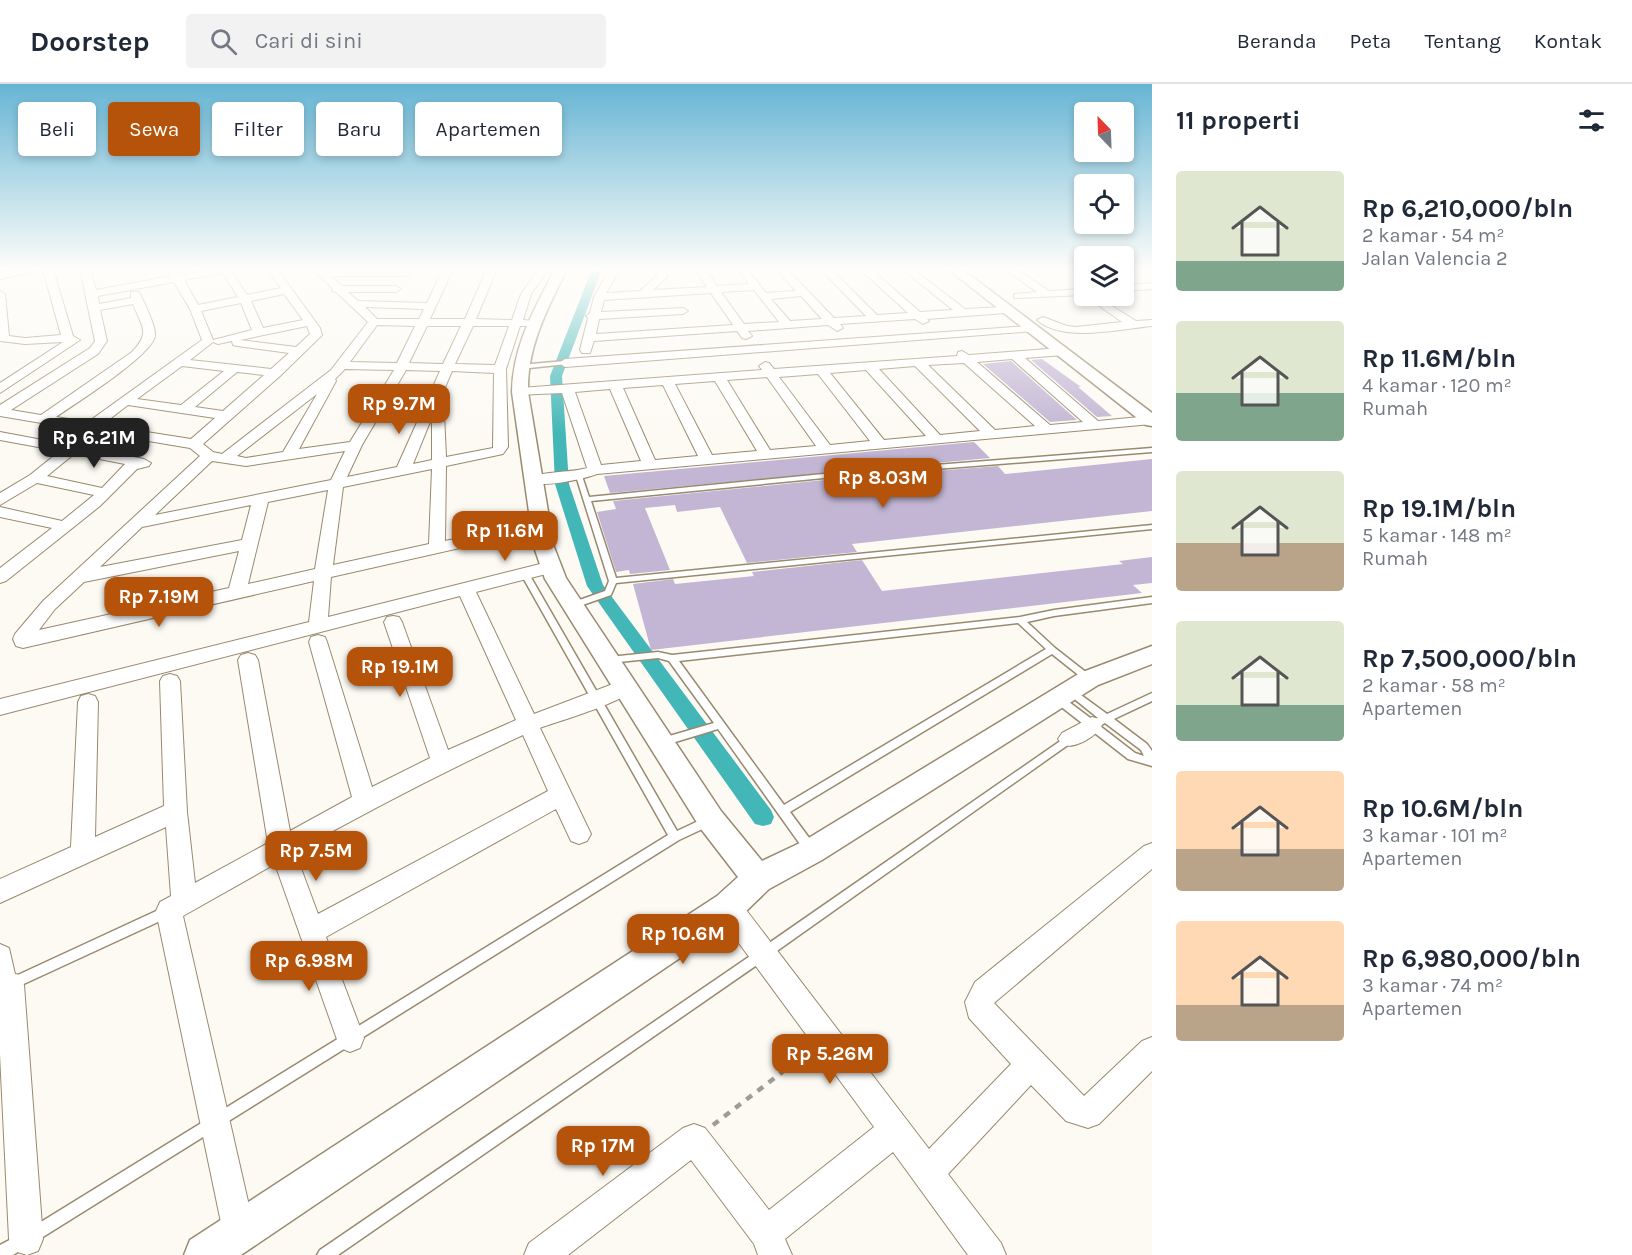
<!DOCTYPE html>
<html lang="id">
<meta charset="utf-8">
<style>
:root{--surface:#fff;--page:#f2f2f3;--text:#1f2937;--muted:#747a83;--line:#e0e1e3;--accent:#b45309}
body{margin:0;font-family:Karla,sans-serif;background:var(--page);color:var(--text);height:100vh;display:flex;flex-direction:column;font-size:22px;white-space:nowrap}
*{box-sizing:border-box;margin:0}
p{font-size:20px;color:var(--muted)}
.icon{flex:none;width:33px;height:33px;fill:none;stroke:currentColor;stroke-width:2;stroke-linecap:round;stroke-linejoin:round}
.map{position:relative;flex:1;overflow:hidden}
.panel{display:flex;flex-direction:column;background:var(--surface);width:480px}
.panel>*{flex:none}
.guide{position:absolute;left:18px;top:18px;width:570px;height:54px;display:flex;gap:12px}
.needle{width:39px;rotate:337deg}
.fabs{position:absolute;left:1074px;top:18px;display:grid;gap:12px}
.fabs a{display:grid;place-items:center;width:60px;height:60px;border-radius:6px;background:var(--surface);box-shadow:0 3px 9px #0003;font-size:30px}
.price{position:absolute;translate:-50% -51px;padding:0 14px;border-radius:12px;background:var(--accent);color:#fff;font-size:20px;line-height:39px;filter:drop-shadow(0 2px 3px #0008)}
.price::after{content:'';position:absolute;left:50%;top:36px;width:18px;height:14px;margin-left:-9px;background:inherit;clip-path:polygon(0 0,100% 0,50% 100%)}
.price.selected{background:#222;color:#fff}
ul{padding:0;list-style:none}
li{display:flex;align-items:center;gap:18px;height:150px;padding:0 24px}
li span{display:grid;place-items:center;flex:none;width:168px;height:120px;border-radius:6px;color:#555}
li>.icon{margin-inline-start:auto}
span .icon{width:72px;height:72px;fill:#fffc;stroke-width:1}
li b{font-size:26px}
h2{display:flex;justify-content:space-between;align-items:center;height:72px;padding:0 24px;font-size:26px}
.pill{padding:0 21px;border-radius:6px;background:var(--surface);box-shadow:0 3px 9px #0003;font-size:21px;line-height:54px}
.pill.selected{background:var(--accent);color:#fff}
header{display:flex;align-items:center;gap:36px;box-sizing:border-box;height:84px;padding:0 30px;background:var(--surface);border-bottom:2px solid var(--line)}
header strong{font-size:28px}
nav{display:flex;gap:33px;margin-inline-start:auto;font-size:21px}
.search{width:420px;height:54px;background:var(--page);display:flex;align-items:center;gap:15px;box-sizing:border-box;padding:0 21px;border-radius:6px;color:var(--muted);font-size:22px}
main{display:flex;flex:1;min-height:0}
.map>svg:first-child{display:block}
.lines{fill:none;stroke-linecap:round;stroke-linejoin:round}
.canal{fill:#43b7b7;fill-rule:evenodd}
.building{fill:#c2b6d4}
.service-casing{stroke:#998a6e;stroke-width:3}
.minor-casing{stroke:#998a6e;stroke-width:2}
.tertiary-casing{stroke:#998a6e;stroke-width:3}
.path{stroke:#a09c93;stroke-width:4.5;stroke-dasharray:7 7;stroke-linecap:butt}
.service{fill:#fff;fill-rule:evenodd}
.minor{fill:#fff;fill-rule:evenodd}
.tertiary{fill:#fff;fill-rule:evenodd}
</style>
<header>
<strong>Doorstep</strong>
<div class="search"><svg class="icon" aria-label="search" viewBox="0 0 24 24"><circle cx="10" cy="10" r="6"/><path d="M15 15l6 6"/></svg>Cari di sini</div>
<nav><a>Beranda</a><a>Peta</a><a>Tentang</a><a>Kontak</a></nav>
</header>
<main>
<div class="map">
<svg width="1152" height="1171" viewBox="0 0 1152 1171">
<rect width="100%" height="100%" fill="#fdfaf4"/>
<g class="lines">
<path class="canal" d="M592 185H602L562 292 569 400 603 501 771 726 774 733 771 740 763 742 755 740 587 502 555 400 550 292Z"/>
</g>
<path class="building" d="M1042 275 1081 303H1078L1112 332 1097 333 1031 276Z
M1011 277 1077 336 1050 338 983 280Z
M974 358 990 374 610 409 604 392Z
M1152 375V427L852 460 857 468 747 479 720 423 677 428 675 421 645 424 670 486 630 490 629 486 616 488 597 428 616 425 613 417 834 395 998 382 1005 390Z
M1152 473V499L1133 501 1142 509 651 566 633 500 673 495 675 500 754 492 752 488 862 476 882 507 1123 480 1119 477Z"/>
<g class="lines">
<defs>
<path id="service" d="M565 277 568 279 567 280 520 285 517 283 520 281Z
M1152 364V368L834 393 591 417 616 494 1152 441V445L616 499 611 511 574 524 570 521 571 519 605 507 609 497 576 392 577 391 579 390 582 392 589 413 834 389Z
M525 487 529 490 677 747 709 732 713 734 714 737 713 740 679 756 38 1156 33 1159 28 1157 26 1163 13 1171H0V1161L21 1150 26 1152 28 1146 668 751 521 490Z
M1152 513V519L1054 532 1027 538 1055 564 1092 593 1094 595 1092 597H1086L1052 570 790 728 815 762 816 766 815 770 811 771 807 770 718 645 662 662 659 661 657 658 659 655 714 639 669 577 658 574 609 579 605 576 609 573 658 568 672 571 1020 533 1054 526ZM1018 539 1046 565 784 721 679 577Z
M1070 603 1107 630 1152 609V617L1114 635 1147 660 1152 667V682L1128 675 1055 618 1053 615 1055 612H1061L1093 636 1098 634 1067 609 1065 607 1067 605ZM1105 639 1141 666 1144 672 1135 669 1100 642Z
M1069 651 1072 652 1074 655 1072 658 767 874 338 1171H317L320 1166 759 866Z
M167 822 171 824 173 828 171 832 15 904 11 906 7 904 5 900 7 896Z"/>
<path id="minor" d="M22 185H53L73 252 80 256 0 309V299L63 258 25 260 0 257V207L5 210 9 252 25 254 61 251 43 186 0 195V189Z
M80 185H90L96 206 171 192 167 185H177L180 191 213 185H234L231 187 247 211 281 204 267 185H277L320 244 322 251 280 292 203 360 213 368 222 370 331 286 368 238 336 208 332 207V204L313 185 409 187V191L405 192H331L342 202H396L401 205 396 208H348L358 217 427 219 443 185H453L430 235H465L487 185H497L476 235 512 236 521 210 539 185H549L531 210 523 236 533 237 535 239 529 242H520L506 285 508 363 503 370 446 382 445 457 540 436 548 441 540 446 331 493 328 533 552 477 558 479 561 483 558 487 476 508 534 630 626 595 633 598 636 603C628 617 559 637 540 644L591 750 587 757 579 760 571 757 556 725 326 853 364 954 360 964 350 968 340 964 275 780 183 832 255 1148 251 1160 239 1164 227 1160 223 1148 156 827 160 818 171 812 166 743 0 819V795L71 763 78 618 81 612 88 610 95 612 98 618 95 753 164 722 160 597 163 592 170 590 177 592 180 597 187 728 195 799 268 759 238 576 241 571 248 569 255 571 258 576 290 747 352 713 309 558 311 553 318 551 325 553 327 558 372 703 430 674 384 538 387 533 393 532 399 533 402 538 448 666 516 636 460 512 0 631V615L309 538 314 497 23 564 16 562 13 555 15 550 43 517 200 372 190 364 0 332V321L90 264 95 257ZM223 189 238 213 198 221 184 196ZM174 198 190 225 202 256 88 338 56 333C73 321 155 270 155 251 156 242 143 216 139 208H131V214L99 220 98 212ZM284 210 303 236 263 244 251 217ZM241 219 252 246 213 256 201 227ZM133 220C142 243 151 248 132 268L41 331 11 326 98 270 107 257 100 226ZM365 223 424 225 419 235H377ZM377 241 415 242 397 279 350 278ZM307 242 310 250 296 263 240 256ZM427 242H461L443 280 409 279ZM473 242H509L495 281 455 280ZM232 257 233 261 237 262 289 269 271 285 190 276 213 258 218 260ZM182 282 224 287 181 321 137 315ZM345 285 394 286 350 358 299 365 336 297 335 295ZM406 286 440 287 397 383 347 393 362 361ZM452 287 494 289 493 364 446 373 443 308ZM237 288 264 291 223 327 195 323ZM317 310 283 368 246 374 237 372ZM128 321 215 334 191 355 102 341ZM432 333V376L413 380ZM345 367 331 396 155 431 212 377 246 382ZM432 385 429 460 333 481 343 403ZM328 406 315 485 248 500 268 418ZM251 421 242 456 100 483 142 443ZM239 467 229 504 39 546 55 525 84 498ZM523 651 548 707 318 830 295 768C370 726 445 687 523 651Z
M610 185H620L606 209 640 207 657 192 656 185H666L667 193 653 206 707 203 695 185H705L717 202 749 200 737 185H747L766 209 796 207 776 185H787L834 234 866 232 820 185H831L877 231 908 229 860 185H871L920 228 953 226 902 185H913L965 225 1005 223 1010 226 1005 229 927 235 929 237 923 240 915 235 840 240 843 244 837 247 828 241 748 247 752 252 746 255 742 254 737 247 594 257 590 269H582L580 266 588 234 586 232 590 229 594 213ZM754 206 779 238 744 240 721 208ZM711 209 733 241 596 250 599 235 683 230 688 227 683 224 601 228 604 216ZM801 212 822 235 790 237 771 215Z
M1004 185H1016L1049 207 1084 205V211L1014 214V210L1037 208Z
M1073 185H1084V192Z
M1152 199V205L1124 207V201Z
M1085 212H1096L1136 237 1152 236V242C1120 245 1063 259 1037 236L1043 233 1067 242 1076 243 1122 238Z
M1030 242 1034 243V247L565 283 559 279 565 275Z
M1060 264 1064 265V271L1025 274 1098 337 1150 332H1152V340L597 390C584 395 536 406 527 396 535 387 572 389 587 384L562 309 515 311 514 308 520 304 762 286 759 282 765 278 769 279 774 285 957 272 958 268 962 267 969 271ZM1012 275 1083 338 1050 341 977 278ZM964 279 1035 342 995 346 928 281ZM915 282 980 347 940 351 879 285ZM866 286 926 352 884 356 830 289ZM818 290 870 357 830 361 779 293ZM767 293 816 362 770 366 727 296ZM715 297 757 367 712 371 675 300ZM663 301 698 372 655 376 623 304ZM610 305 641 377 601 381 575 308Z
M0 348 144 375 151 379 149 382 137 385 100 422 6 497 0 499V484L52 444 0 433V423L62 437 94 411 37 399 0 421V409L30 391 60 367 0 356ZM74 370 125 380 102 404 47 392Z
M1092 633 1099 635 1102 641C1096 653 1075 665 1062 661L1058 655 1062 649Z
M1152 759V785L994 919 1084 1012 1142 957 1152 953V987L1099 1040 1088 1044 1066 1037 1031 1001 948 1090 1001 1159 1006 1171H968L893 1068 785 1155 792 1171H758L754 1160 691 1076 568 1171H524L529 1159 683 1044 694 1040 705 1044 769 1126 874 1043 719 832 715 823 719 814 728 811 737 814 929 1065 1011 980 969 934 965 918 975 898 1144 762Z
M0 860 9 864 15 890 20 891 24 901 43 1155 38 1167 27 1171 14 1167 9 1155 0 970Z"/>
<path id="tertiary" d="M555 185H567C547 226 527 262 528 308L554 463 566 494 721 727 762 777 802 758 1080 589 1152 562V580L1098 601 822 776 769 805 739 834 241 1171H184L190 1156 717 812 738 793 701 745 545 495 534 463 512 308C513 261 534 226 555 185Z
M948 185H962L1152 329V342L1146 341Z"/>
</defs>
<use href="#service" class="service-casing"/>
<use href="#minor" class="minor-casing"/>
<use href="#tertiary" class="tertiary-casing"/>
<path class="path" d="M713 1041 810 967"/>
<use href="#service" class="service"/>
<use href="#minor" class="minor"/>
<use href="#tertiary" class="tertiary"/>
</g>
<linearGradient id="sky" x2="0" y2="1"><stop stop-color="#66b5d4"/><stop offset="0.53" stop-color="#fefdfa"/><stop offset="1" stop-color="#fefdfa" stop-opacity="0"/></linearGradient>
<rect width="1152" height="349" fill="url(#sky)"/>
</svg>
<div class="fabs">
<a><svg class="needle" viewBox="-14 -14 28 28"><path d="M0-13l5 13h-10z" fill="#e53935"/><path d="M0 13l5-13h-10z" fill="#747a83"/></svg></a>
<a><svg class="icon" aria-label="locate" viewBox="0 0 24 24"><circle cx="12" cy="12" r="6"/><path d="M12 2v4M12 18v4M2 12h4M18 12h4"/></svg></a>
<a><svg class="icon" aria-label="layers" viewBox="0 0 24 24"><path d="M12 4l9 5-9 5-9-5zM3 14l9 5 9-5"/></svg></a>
</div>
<b class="price" style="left:399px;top:351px">Rp 9.7M</b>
<b class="price selected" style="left:94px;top:385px">Rp 6.21M</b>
<b class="price" style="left:883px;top:425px">Rp 8.03M</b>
<b class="price" style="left:505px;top:478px">Rp 11.6M</b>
<b class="price" style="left:159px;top:544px">Rp 7.19M</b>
<b class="price" style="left:400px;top:614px">Rp 19.1M</b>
<b class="price" style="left:316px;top:798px">Rp 7.5M</b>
<b class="price" style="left:683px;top:881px">Rp 10.6M</b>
<b class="price" style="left:309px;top:908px">Rp 6.98M</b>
<b class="price" style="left:830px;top:1001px">Rp 5.26M</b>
<b class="price" style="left:603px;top:1093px">Rp 17M</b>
<div class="guide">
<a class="pill">Beli</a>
<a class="pill selected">Sewa</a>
<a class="pill">Filter</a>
<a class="pill">Baru</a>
<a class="pill">Apartemen</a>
</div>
</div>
<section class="panel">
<h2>11 properti<svg class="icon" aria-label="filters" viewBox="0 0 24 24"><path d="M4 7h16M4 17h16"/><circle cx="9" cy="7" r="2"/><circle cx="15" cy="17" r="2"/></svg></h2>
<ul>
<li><span style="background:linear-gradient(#dfe7d0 75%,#7fa58c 0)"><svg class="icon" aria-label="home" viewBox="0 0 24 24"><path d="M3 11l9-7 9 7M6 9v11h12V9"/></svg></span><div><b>Rp 6,210,000/bln</b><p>2 kamar · 54 m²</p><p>Jalan Valencia 2</p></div></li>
<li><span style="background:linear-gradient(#dfe7d0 60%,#7fa58c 0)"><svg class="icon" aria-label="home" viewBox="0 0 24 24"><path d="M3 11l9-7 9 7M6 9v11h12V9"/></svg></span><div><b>Rp 11.6M/bln</b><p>4 kamar · 120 m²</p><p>Rumah</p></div></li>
<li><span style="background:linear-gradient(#dfe7d0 60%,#b9a48a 0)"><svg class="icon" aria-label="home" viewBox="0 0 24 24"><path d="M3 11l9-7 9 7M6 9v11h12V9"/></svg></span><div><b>Rp 19.1M/bln</b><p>5 kamar · 148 m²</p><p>Rumah</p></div></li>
<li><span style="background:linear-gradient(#dfe7d0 70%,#7fa58c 0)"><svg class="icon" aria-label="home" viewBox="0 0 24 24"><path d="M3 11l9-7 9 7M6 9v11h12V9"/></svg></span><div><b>Rp 7,500,000/bln</b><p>2 kamar · 58 m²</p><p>Apartemen</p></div></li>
<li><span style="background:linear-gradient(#ffd9b3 65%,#b9a48a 0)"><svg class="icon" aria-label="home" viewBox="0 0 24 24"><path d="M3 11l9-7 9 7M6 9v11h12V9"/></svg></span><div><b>Rp 10.6M/bln</b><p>3 kamar · 101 m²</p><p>Apartemen</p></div></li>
<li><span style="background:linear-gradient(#ffd9b3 70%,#b9a48a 0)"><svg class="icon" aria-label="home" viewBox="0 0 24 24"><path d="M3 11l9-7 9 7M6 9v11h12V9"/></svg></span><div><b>Rp 6,980,000/bln</b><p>3 kamar · 74 m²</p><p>Apartemen</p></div></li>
</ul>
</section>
</main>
